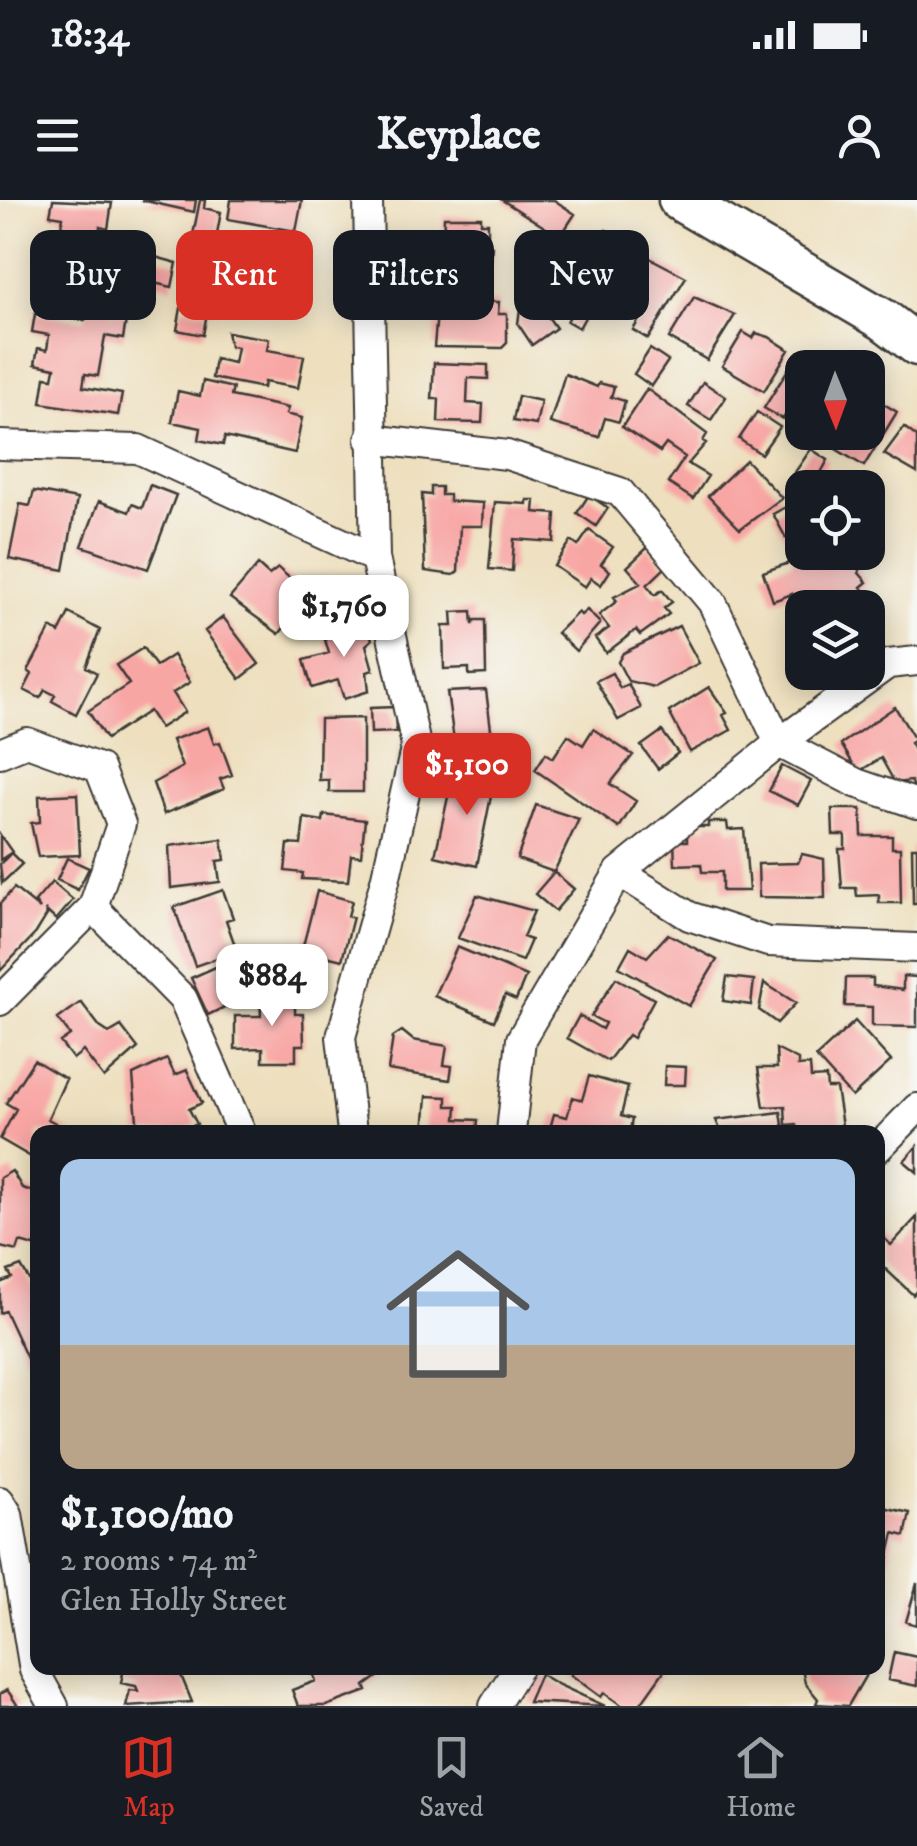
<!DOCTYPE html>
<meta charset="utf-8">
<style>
:root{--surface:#171b24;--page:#242831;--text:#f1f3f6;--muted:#9ea1a6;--line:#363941;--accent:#d93025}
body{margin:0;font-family:"IM FELL DW Pica",serif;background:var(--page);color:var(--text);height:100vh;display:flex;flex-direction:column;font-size:38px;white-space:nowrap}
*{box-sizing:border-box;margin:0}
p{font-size:32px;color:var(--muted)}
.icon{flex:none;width:55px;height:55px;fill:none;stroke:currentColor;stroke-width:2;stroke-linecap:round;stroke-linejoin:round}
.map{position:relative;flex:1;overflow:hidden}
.side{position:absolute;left:30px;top:925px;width:855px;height:550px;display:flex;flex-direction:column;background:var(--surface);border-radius:20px;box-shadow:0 5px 25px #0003}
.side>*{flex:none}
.top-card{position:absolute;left:30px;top:30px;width:858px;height:90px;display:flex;gap:20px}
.needle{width:65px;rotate:179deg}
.buttons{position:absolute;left:785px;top:150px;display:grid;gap:20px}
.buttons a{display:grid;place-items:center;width:100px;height:100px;border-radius:20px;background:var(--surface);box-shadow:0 5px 25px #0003;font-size:50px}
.price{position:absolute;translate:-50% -85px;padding:0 22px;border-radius:20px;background:#fff;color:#222;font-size:32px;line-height:65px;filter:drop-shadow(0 2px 5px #0008)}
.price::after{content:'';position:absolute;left:50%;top:60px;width:30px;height:22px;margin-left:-15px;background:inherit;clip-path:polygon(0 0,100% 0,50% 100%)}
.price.selected{background:var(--accent);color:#fff}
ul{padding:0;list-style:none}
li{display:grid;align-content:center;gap:20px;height:530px;padding:0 30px}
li+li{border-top:2px solid var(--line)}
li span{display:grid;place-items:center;height:310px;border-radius:20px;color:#555}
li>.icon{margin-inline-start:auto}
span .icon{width:180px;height:180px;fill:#fffc;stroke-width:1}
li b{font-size:42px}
.pill{padding:0 35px;border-radius:20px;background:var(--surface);box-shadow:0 5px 25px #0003;font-size:35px;line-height:90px}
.pill.selected{background:var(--accent);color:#fff}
.status{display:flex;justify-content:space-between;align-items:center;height:70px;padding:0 50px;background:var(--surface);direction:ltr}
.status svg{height:28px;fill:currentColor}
header{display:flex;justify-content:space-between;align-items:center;height:130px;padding:0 30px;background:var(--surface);font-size:45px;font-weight:800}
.menu{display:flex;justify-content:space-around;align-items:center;height:140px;border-top:2px solid var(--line);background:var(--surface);font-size:28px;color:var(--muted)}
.menu a{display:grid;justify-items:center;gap:5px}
.menu .selected{color:var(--accent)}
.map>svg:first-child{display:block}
.building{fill:#f8a6a4}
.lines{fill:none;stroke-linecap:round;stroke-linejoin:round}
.street-casing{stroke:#3c3934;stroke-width:32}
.secondary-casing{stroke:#3c3934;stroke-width:45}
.street{stroke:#fff;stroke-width:28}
.secondary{stroke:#fff;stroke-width:40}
</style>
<div class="status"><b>18:34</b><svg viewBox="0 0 49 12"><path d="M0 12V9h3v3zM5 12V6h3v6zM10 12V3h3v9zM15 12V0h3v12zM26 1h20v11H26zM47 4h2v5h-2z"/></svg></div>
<header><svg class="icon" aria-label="menu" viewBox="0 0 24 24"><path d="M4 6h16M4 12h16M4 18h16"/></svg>Keyplace<svg class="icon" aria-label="person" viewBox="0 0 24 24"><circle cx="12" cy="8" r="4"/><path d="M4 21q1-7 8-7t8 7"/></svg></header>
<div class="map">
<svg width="917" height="1506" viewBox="0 0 917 1506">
<rect width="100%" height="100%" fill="#f6f6f2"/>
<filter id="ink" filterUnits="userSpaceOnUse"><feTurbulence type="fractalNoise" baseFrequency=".01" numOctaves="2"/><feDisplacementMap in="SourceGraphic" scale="20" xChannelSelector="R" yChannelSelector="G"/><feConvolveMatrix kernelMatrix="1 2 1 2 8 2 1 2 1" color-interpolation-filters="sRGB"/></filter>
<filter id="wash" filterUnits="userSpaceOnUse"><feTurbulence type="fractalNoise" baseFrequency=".0048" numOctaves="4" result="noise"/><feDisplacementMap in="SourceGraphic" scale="40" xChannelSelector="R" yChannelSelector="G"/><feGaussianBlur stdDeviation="2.25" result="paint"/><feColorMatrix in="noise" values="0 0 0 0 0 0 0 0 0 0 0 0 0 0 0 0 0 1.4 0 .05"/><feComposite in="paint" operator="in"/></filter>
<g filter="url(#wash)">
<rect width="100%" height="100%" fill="#eee0bf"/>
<g id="blocks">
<path class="building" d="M53 0 112 3 108 29 100 27 94 59 57 53 63 17 50 15Z
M141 0H196L194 12Z
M200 0H205L204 8 221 12 216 39 193 35Z
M231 0H302L296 31 228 19Z
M502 0H554L575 14 560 37Z
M444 17H481V23H488V46H492L489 90 442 89 443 67H435L436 45H443Z
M606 30 623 39 594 85 555 61 573 31 596 45Z
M137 52 177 63 172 87 131 78Z
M240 56 304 67 296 112 258 106 259 99 239 96Z
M648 57 686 77 648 139 633 130 647 106 630 97 621 111 605 101 622 73 634 80Z
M192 83 217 87 212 111 188 107Z
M90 93 113 96 111 111 127 114 123 139 105 136 98 176 85 174 83 187 122 194 118 215 41 203 45 177 53 178 55 168 35 164 38 148 47 150 49 135 32 132 35 114 85 120Z
M694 97 735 115 707 160 669 138Z
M521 100H542V108L556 128 532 145 518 124Z
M438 101 499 102 498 114H507V143L502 148 434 147Z
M578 103 589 110 579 128 567 121Z
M181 108 207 113 203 135 177 130Z
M227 132 269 139 267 150 304 156 298 188 264 182 263 188 212 178 215 159 234 163 237 147 230 146Z
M743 132 753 138 756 133 769 137 789 150 764 191 722 166Z
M650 149 668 161 651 186 634 174Z
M797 155 817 168H802L804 238 788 227 795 215 788 210 783 219 764 208Z
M434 163 488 165V179L468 178 467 203 483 204 482 223 438 222 439 199H432Z
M565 174 597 187 599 183 614 187 611 197 625 201 619 222 605 218 599 237 550 223Z
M203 181 233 188 231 196 288 208 286 214 302 218 295 253 225 237 223 245 199 240 201 228 172 222 178 191 200 196Z
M703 182 726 197 711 220 688 206Z
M647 189 707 234 703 241 706 243 688 264 708 276 693 299 668 283 685 257 666 244 660 252 622 227Z
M518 196 541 201 536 225 513 221Z
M879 201 897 212 864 266 836 249 839 244 830 238 833 232H868V211L872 214Z
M757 212 780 227 761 254 739 239Z
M904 227 917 237V273L884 254Z
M811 249 828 260 813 287 793 275Z
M746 260 782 298 740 329 708 296Z
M150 285 176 295 148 369 82 346 99 301 129 312 132 304 142 308Z
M431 287H441V295H449V301L483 303 482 326H460L458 372 453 375 425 371 422 294 431 295Z
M34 291 77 299 64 370 9 359 20 304 30 306Z
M589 295 608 308 596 326 577 313Z
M802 298V329L786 338 773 314Z
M527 300H535L534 312 556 314 554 342 514 339 512 371 489 369 495 302 527 304Z
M589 330 613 347 601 364 610 371 601 385 591 378 585 387 554 366 571 341 578 346Z
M798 341 802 343V352H866L859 373 867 382 861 387 882 414 868 426V408H806L790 402 792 394 773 401 763 372 792 362Z
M648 347 666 367 647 385 655 395 662 390 672 402 664 408 669 414 640 435 636 430 606 453 595 438 609 428 599 415 617 401 614 397 641 383 627 367Z
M258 365 269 375 278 368 300 387 295 393 305 402 279 434 230 398Z
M587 410 600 423 576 451 557 433 578 412 581 415Z
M472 411 473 425 475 420H485L486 474 469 475V468L444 469 443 426H453L452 412Z
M69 413 100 430 86 467 97 473 76 514 52 501 55 495 45 490 40 498 24 490 32 474 28 471 51 428 59 433Z
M223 417 259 464 240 479 205 431Z
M358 418 361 430 369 428 372 440 366 445 373 470 367 472 369 491 344 499 338 480 312 488 304 460 329 453 323 433 333 431 334 424 347 427 345 422Z
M679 426 699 463 654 487 628 481 618 462 623 453Z
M143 448 156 466 173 455 190 482 173 493 185 512 160 528 149 511 106 539 88 511 129 484 116 465Z
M612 473 620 488 628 484 641 508 618 520 596 481Z
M709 487 727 513 723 515 731 530 690 552 669 512Z
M486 490 492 537 490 552 456 554 447 492Z
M395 507 396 532 371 533 370 508Z
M895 507 915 540 910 543 917 555V592L911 581 895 583 881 558 858 572 841 544Z
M363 518V592H329V580H319L320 519Z
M208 527 214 544 220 542 232 575 220 579 224 589 164 614 153 583 182 567 172 540Z
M593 529 633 555 610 584 636 601 619 628 535 570 546 553 553 558 568 535 583 545Z
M662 531 678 553 658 569 641 546Z
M472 565 496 571 477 666 435 656 450 588 466 591Z
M782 566 811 581 798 605 769 591Z
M77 594 80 655 38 657 31 623 40 622 39 596Z
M536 605 579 619 554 672 574 689 555 711 535 694 554 672 517 659Z
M832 609H861L862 636H892V648H900L901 703H879V695L857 696 856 688H842L839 649H845V635H833Z
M324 615 365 620 361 656 351 655 348 681 302 679 303 673 285 671 288 644 301 645 304 618 323 621Z
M708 622H727L728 630 744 629 749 691H722V672H702L701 664 675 665 674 641H687V627H708Z
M0 635 12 652 0 660Z
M222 639 225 660 217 661 220 682 171 688 169 646Z
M912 647H917V704H913Z
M11 653 22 664 2 683 0 664Z
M802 654 824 659 825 698 759 697 758 664 798 663Z
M67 658 89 668 78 690 57 680Z
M52 682 73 700 56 720 45 710 47 715 36 733 0 771V704L14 688 40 709 35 702Z
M223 690 233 718 226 720 237 751 195 766 174 707Z
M317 691 352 701 348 716 353 717 342 760 302 750Z
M477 695 534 711 523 737 531 740 522 761 458 738Z
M668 734 717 760 689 806 619 767 630 747 647 757Z
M457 747 526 776 516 800 505 795 494 821 434 796Z
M218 766 235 802 208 815 191 778Z
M903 776 917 777V827L872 826V807L845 806 846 778H873V786L903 790Z
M727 777 754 780 751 805 723 801Z
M616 778 654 799 633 838 628 835 608 861 567 838 579 816 602 829 605 823 591 816Z
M764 783 796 803 777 823 759 810Z
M295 795V814H303L304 845H296V861H263V848L235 849V816H261L260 796Z
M81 802 100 827 109 833 121 826 138 848 104 878 83 851 73 859 60 842 70 835 58 819Z
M855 821 891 861 852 897 816 857Z
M402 831 413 840 447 846 444 865 452 866 450 880 388 870 393 837Z
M776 849 798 860V866L810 865 811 878 826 877 827 888H836L843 932H799L796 924 786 925 785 906 764 907 758 868H777Z
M167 859 175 875 187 870 202 903 189 909 197 924 180 932H138L133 875Z
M34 860 66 879 48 919 72 932H38V961L0 939 16 909 6 903Z
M665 866 686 867 685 885H664Z
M589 876 628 887 621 916 632 919 630 931 549 932 554 914 567 917 573 897 582 900Z
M427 896 447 897V906H457L456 919 478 920 477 932H424Z
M781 912 784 932H721L716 920Z
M917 946V972L904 961Z
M12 971 22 988 38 993V1047L20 1042 17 1051 0 1047V978Z
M917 1017V1090L913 1095 878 1062V1032L891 1045Z
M21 1066 38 1095 37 1180 5 1111 0 1113V1083L12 1078 8 1071Z
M878 1306 910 1313 905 1336 894 1333 885 1372 878 1371Z
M917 1383V1425L906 1422Z
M894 1452 917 1457V1486L888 1480Z
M124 1468H178L192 1502 126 1506 130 1490 138 1491 136 1486 121 1483Z
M311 1468H390L365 1486 367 1491 326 1506H298L292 1490 316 1481Z
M576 1468H666L639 1506H623L604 1493 601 1497 571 1475Z
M802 1468H870L848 1506 816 1504 818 1499 805 1483Z
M540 1474 559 1485 605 1506 528 1502Z
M7 1490 10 1494 18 1506H0V1494Z"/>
</g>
</g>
<g filter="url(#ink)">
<use href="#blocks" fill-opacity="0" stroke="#3c3934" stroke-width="2.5"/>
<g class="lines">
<defs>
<path id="street" d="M370 239 507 255 620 292 712 402 779 543 856 583 917 604
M0 245 138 249 375 358
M0 553 27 542 99 568 121 624 93 707 183 799 241 932
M619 672 689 716 768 742 917 748
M0 801 93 707
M352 932 341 837 385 681 416 545 375 358 368 0
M511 932 521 839 619 672 779 543 888 464 917 461
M878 948 917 908
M0 1301 8 1314 34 1470 54 1506
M494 1506 518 1468"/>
<path id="secondary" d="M679 0 884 120 917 145"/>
</defs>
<use href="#street" class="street-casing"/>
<use href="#secondary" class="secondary-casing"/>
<use href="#street" class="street"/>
<use href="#secondary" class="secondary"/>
</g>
</g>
</svg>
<div class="buttons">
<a><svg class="needle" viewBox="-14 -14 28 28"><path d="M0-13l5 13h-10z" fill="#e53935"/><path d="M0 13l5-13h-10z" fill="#9ea1a6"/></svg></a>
<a><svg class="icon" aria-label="locate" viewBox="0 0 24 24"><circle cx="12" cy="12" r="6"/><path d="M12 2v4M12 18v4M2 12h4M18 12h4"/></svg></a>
<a><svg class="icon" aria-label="layers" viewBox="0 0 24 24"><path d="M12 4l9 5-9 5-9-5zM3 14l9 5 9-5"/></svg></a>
</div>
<b class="price" style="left:344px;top:460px">$1,760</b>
<b class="price selected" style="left:467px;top:618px">$1,100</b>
<b class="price" style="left:272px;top:829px">$884</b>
<div class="top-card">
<a class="pill">Buy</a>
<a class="pill selected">Rent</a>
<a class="pill">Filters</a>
<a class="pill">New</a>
</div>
<section class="side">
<ul>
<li><span style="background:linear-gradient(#a9c7e8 60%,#b9a48a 0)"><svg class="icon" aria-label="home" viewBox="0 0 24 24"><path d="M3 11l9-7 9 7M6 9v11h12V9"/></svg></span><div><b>$1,100/mo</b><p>2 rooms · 74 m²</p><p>Glen Holly Street</p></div></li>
</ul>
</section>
</div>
<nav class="menu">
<a class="selected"><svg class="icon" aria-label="map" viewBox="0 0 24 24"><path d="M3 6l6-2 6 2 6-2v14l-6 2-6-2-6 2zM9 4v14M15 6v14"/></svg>Map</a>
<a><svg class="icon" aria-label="saved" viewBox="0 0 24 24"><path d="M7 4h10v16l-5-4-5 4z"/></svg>Saved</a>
<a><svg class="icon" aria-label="home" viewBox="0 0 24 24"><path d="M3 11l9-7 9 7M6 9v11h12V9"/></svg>Home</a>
</nav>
